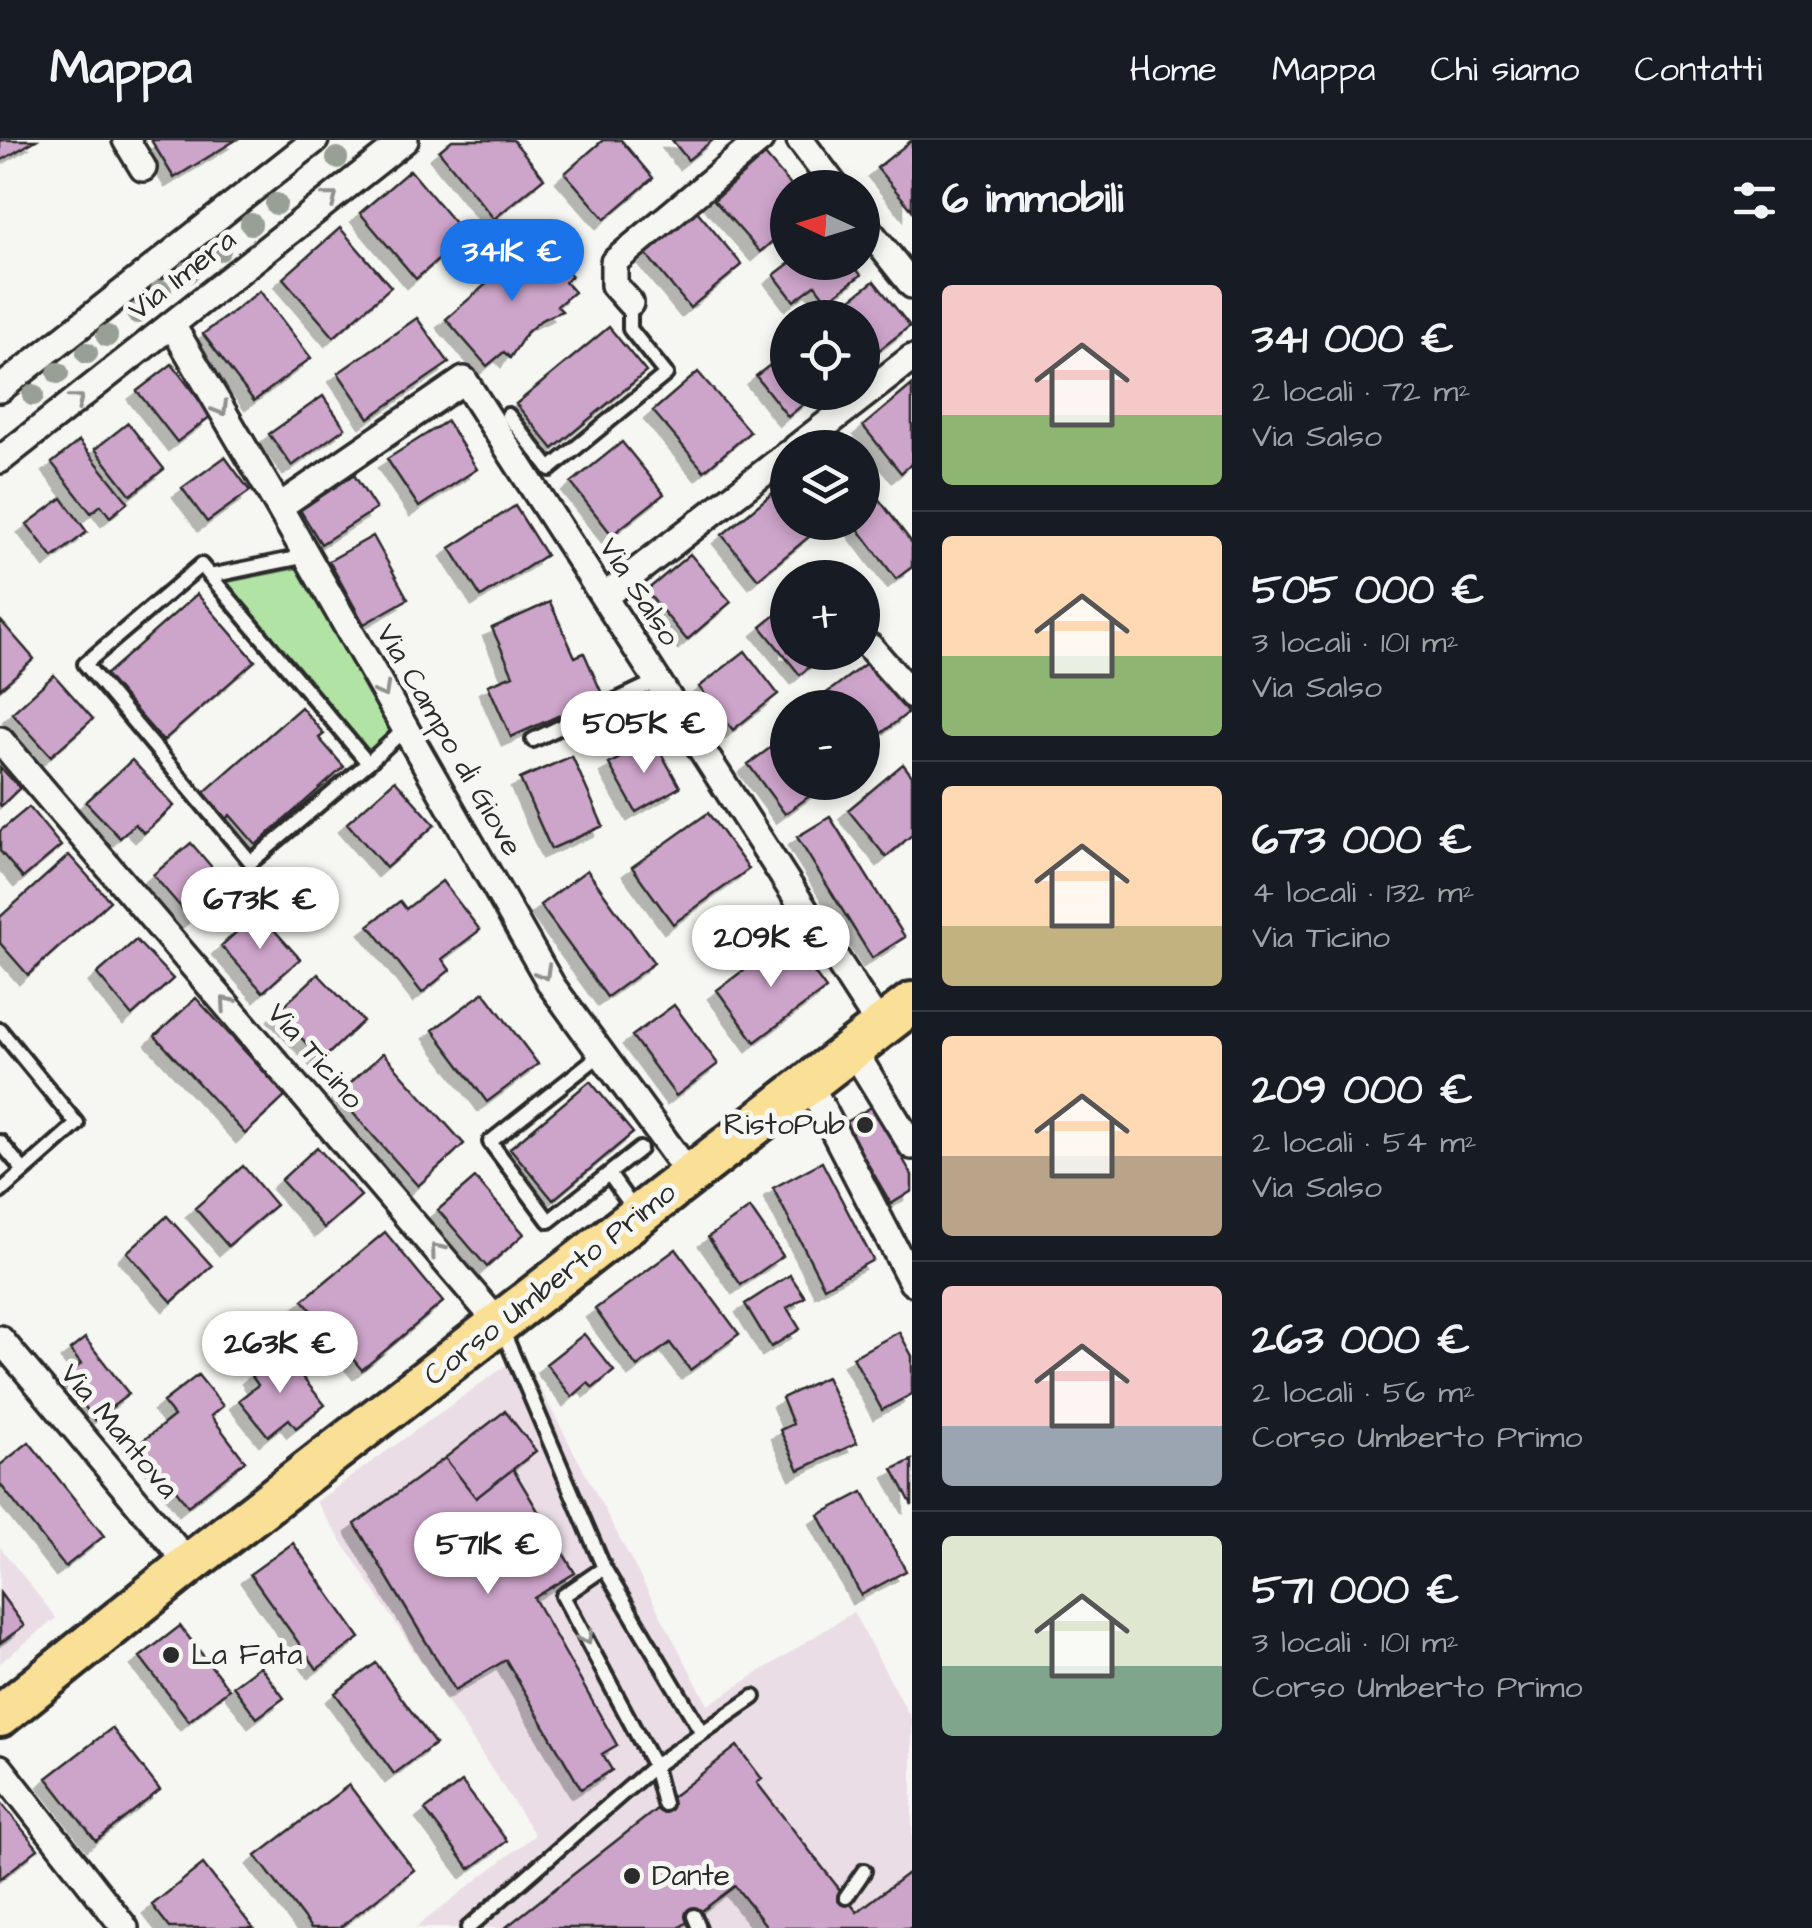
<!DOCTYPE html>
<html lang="it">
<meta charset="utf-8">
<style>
:root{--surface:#171b24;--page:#242831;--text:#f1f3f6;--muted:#9ea1a6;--line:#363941;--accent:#1a73e8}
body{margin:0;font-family:"Architects Daughter",sans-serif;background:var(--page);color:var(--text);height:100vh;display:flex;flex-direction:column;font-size:38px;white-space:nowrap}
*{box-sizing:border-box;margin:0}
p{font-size:32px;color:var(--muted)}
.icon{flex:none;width:55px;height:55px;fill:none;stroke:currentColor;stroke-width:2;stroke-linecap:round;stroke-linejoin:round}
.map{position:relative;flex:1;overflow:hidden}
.drawer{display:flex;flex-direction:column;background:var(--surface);width:900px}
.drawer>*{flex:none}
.needle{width:65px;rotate:274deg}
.controls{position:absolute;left:770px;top:30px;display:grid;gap:20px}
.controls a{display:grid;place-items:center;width:110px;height:110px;border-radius:50%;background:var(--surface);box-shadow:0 5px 15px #0003;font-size:50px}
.price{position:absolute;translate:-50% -85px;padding:0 22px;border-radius:35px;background:#fff;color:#222;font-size:32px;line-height:65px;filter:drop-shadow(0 2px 5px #0008)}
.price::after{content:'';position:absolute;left:50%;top:60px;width:30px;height:22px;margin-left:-15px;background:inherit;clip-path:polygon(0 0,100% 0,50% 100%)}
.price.current{background:var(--accent);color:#fff}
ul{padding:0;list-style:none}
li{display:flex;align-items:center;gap:30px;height:250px;padding:0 30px}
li+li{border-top:2px solid var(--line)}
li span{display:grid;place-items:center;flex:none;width:280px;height:200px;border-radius:10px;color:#555}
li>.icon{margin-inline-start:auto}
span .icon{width:120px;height:120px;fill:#fffc;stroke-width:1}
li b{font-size:42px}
h2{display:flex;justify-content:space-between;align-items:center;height:120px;padding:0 30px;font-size:42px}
header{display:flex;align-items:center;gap:60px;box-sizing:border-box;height:140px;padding:0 50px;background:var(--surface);border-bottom:2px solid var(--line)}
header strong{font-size:48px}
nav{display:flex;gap:55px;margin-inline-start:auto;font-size:35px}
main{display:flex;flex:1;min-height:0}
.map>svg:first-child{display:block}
.built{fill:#eadde6}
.garden{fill:#b0e3a4;stroke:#6e8768;stroke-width:2.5}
.building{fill:#cda4ca;stroke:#2b2b2b;stroke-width:2.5;filter:url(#shadow)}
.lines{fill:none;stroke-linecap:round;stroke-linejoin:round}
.lane-casing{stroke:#2b2b2b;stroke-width:20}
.street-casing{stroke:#2b2b2b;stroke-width:32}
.primary-casing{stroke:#2b2b2b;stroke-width:48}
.lane{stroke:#f6f6f2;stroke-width:12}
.street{stroke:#f6f6f2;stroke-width:25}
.primary{stroke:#fadf96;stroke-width:40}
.tree{fill:#98a095}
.oneway{stroke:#90908e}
.poi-dot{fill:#2b2b2b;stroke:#f6f6f2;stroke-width:4}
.labels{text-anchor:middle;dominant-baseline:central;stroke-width:10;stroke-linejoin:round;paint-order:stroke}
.street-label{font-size:30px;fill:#2b2b2b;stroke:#f6f6f2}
.poi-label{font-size:30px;fill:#2b2b2b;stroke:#f6f6f2;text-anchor:start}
</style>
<header>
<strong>Mappa</strong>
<nav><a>Home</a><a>Mappa</a><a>Chi siamo</a><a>Contatti</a></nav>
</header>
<main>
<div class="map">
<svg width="912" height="1788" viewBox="0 0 912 1788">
<defs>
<filter id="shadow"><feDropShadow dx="-9" dy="9" stdDeviation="0" flood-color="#0004"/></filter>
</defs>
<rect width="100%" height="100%" fill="#f6f6f2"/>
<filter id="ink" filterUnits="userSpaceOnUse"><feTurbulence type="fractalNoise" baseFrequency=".01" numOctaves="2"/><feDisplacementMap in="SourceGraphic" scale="20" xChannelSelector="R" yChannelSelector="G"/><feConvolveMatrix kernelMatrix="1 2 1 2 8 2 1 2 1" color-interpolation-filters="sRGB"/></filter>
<g filter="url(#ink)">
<path class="built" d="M522 1214 708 1565 853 1472 912 1580V1788H415L535 1695 316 1362Z
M0 1407 56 1478 0 1523Z"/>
<path class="garden" d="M302 427 393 592 369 612 227 442Z"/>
<path class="building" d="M0 0H36L0 21Z
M151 0H236L174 38Z
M452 0H513L544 38 494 79 439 11Z
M603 0H621L653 38 605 79 565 33Z
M672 0H713L688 20Z
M912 0V70L877 28Z
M765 15 793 48H788V88L760 112 714 60Z
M410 30 466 96 416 139 360 73Z
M697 71 742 125 690 168 646 114Z
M340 88 391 147 334 197 283 138Z
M532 104 538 111 545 105 572 136 565 142 574 152 557 166 562 171 541 180 527 192 510 218 504 212 487 226 446 179Z
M791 122H851L861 135 827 161 815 145 794 161 774 135Z
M874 141 910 186 869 218 862 210V178H837L833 173Z
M260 151 311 218 254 261 203 194Z
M417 178 449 223 369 278 338 233Z
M609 187 646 232 553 309 516 264Z
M788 211V252H818L788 277 756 236Z
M172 224 211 276 177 302 137 251Z
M698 232 750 292 704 331 653 271Z
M912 245V324L901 333 863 286Z
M323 256 345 288 292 326 269 294Z
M447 281 477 329 419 367 387 319Z
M128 283 164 329 131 355 95 309Z
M79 301 128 362 110 377 101 365 91 373 52 323Z
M622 302 664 354 612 395 571 343Z
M225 317 250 351 207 382 182 348Z
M354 335 376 369 321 404 300 370Z
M862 337 912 403V427L896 439 853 382H862Z
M774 352 788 368V382H799L810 396 758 439 722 395Z
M62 358 87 392 53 418 27 384Z
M515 366 546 415 481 457 450 408Z
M373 396 408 459 364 484 329 421Z
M690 414 731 462 687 500 646 451Z
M197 454 255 521 163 601 105 535Z
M550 462 575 517 584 513 603 556 511 597 488 545 513 535 492 488Z
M788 465V512H827L800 535 761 487Z
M1 481 34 519 0 549V482Z
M745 511 778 554 733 590 699 547Z
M869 521 908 573 862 608V568H827L820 558Z
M54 535 93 579 51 616 12 573Z
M301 567 324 594 319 598 344 627 256 705 230 675 224 681 201 655Z
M788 595V642H829L785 674 748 624Z
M653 599 680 647 636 672 609 624Z
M572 616 603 686 551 709 520 639Z
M132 620 174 666 144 693 135 684 120 698 86 662Z
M903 624 912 636V695L886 717 848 670Z
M0 627 20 648 1 666 0 665Z
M395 640 435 685 386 728 347 683Z
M29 667 61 706 23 738 0 711V691Z
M708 673 749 729 673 784 632 727Z
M830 677 905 797 872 818 797 697Z
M191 703 229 747 191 779 153 735Z
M69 715 110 761 28 835 0 803V777Z
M587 730 654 823 607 857 540 765Z
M442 741 480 790 442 819 450 830 422 853 369 785 400 761 406 769Z
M258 772 300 819 263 852 221 806Z
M788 797 826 849 755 902 717 850Z
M136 800 173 839 132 876 97 834Z
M318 834 363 881 322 920 277 872Z
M484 852 538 924 487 962 433 890Z
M196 858 286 956 245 994 155 896Z
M674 865 718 924 676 956 632 896Z
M383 913 464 1004 418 1046 337 955Z
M590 941 633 993 553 1060 510 1008Z
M873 966 912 1035V1051L891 1064 844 983Z
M317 1007 361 1056 324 1088 281 1040Z
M822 1022 873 1120 824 1147 773 1048Z
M243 1026 276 1065 228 1106 195 1068Z
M475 1038 524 1094 487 1127 438 1070Z
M750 1068 783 1116 741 1145 708 1097Z
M167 1076 212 1126 172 1162 127 1112Z
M385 1092 443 1162 362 1230 303 1160Z
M676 1109 739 1194 690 1230 670 1203 637 1227 595 1169Z
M790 1135 805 1157 787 1168 800 1189 771 1207 745 1164Z
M899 1192 912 1216V1254L882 1270 853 1217Z
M584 1194 614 1231 593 1248 588 1243 572 1257 546 1224Z
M85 1198 129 1254 95 1280 63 1238 81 1224 70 1210Z
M281 1211 325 1265 296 1288 289 1279 268 1296 239 1260 258 1245 251 1235Z
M198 1235 223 1266 211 1276 245 1321 188 1366 140 1303 174 1276 163 1262Z
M826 1237 857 1303 799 1330 780 1290 793 1284 782 1258Z
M505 1271 536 1311 476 1358 445 1318Z
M29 1302 104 1396 65 1427 0 1344V1325Z
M445 1318 476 1358 513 1329 575 1433 534 1458 617 1605 602 1614 612 1630 581 1649 506 1520 455 1550 355 1384Z
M912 1320V1365L893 1329Z
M863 1352 906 1431 861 1455 819 1375Z
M293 1403 360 1498 317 1529 250 1434Z
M0 1453 24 1486 0 1503Z
M180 1486 229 1549 189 1581 140 1517Z
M376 1523 435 1604 394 1634 335 1553Z
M260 1526 284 1558 257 1578 233 1546Z
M112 1588 160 1650 96 1701 47 1638Z
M737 1606 762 1639 757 1643 857 1772 912 1730V1788H768L735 1746 679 1788H505Z
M462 1642 507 1701 470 1729 425 1670Z
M349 1645 414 1730 339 1788H311L256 1716Z
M0 1661 38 1709 0 1739Z
M203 1724 253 1788H170L152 1765Z"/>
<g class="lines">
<defs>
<path id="lane" d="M508 275 550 329 666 234 630 189V163
M201 425 368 623 251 722 85 524Z
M210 436 307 416
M533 600 657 541
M368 623 405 589
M0 890 77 984 24 1031 0 1002
M601 914 490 1002 549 1081 640 1009
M609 1034 636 1072
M0 1052 24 1031
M501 1187 604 1428 701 1591
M664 1664 654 1626 754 1557
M846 1757 864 1731
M694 1776 699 1788
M468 1788 654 1626 563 1456 604 1428"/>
<path id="street" d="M126 0 143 28
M800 0 836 48
M862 82 912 145
M630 163 614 145V122L760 0
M172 185 279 367 552 846 689 1034
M0 249 315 0
M796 308 912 218
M0 320 405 0
M279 367 464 240 880 887
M610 452 788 314
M870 507 912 555
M0 600 500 1185
M852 908 912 1006
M808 941 912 1142
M0 1199 189 1424
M0 1628 125 1788"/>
<path id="primary" d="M0 1576 189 1424 912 863"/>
</defs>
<use href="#lane" class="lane-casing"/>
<use href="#street" class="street-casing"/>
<use href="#primary" class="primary-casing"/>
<use href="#lane" class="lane"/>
<use href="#street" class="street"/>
<use href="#primary" class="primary"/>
</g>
<g class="tree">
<circle cx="337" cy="18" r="11"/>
<circle cx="276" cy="64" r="11"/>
<circle cx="251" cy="84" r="11"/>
<circle cx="220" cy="110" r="11"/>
<circle cx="188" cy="132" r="11"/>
<circle cx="161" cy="151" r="11"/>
<circle cx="137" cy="173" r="11"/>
<circle cx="107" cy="196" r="11"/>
<circle cx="87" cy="213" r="11"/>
<circle cx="58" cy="233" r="11"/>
<circle cx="33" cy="255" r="11"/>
</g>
<defs><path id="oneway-chevron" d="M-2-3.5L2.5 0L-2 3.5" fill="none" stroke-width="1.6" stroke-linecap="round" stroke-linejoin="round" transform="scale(2.5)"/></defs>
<g class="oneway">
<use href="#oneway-chevron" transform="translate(331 58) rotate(-38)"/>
<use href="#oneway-chevron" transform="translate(77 260) rotate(-38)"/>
<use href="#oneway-chevron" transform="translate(221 269) rotate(59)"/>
<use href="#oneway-chevron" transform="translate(383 551) rotate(61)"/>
<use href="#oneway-chevron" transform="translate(544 833) rotate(60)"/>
<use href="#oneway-chevron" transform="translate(227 863) rotate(-131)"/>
<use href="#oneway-chevron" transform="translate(437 1110) rotate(-130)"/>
<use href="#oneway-chevron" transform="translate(586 1498) rotate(62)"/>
</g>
</g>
<g class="poi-dot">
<circle cx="865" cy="985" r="10"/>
<circle cx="171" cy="1515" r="10"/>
<circle cx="632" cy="1736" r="10"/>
</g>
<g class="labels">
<g class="street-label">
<text transform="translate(182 135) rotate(-38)">Via Imera</text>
<text transform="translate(639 452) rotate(57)">Via Salso</text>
<text transform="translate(449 600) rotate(60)">Via Campo di Giove</text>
<text transform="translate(315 916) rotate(49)">Via Ticino</text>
<text transform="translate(550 1144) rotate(-38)">Corso Umberto Primo</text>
<text transform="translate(119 1291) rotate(50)">Via Mantova</text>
</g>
<g class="poi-label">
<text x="845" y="985" text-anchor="end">RistoPub</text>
<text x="191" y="1515">La Fata</text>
<text x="652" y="1736">Dante</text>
</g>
</g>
</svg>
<div class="controls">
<a><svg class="needle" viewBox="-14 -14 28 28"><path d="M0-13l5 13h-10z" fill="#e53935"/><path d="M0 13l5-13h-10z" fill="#9ea1a6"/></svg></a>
<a><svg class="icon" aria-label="locate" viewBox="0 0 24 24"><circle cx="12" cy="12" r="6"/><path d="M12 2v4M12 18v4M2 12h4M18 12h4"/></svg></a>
<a><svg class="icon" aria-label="layers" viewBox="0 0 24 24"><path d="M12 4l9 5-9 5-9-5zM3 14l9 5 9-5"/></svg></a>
<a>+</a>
<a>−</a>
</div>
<b class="price current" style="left:512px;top:164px">341K €</b>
<b class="price" style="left:644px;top:636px">505K €</b>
<b class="price" style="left:260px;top:812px">673K €</b>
<b class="price" style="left:771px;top:850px">209K €</b>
<b class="price" style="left:280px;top:1256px">263K €</b>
<b class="price" style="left:488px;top:1457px">571K €</b>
</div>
<section class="drawer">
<h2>6 immobili<svg class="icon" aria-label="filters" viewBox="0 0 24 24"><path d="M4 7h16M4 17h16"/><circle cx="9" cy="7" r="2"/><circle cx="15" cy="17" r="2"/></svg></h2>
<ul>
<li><span style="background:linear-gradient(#f6c9c9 65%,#8fb573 0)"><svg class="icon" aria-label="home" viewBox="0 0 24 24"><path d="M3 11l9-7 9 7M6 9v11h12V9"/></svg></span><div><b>341 000 €</b><p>2 locali · 72 m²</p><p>Via Salso</p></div></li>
<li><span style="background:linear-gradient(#ffd9b3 60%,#8fb573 0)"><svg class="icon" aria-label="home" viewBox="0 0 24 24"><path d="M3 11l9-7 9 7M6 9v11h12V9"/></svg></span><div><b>505 000 €</b><p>3 locali · 101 m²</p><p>Via Salso</p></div></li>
<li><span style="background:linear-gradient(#ffd9b3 70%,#c2b280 0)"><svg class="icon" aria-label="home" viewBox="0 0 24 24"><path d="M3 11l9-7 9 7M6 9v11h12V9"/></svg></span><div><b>673 000 €</b><p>4 locali · 132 m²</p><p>Via Ticino</p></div></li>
<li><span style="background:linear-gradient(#ffd9b3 60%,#b9a48a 0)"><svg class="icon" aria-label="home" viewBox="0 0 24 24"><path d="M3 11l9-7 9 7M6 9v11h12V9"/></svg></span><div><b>209 000 €</b><p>2 locali · 54 m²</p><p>Via Salso</p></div></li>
<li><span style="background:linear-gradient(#f6c9c9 70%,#9aa5b1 0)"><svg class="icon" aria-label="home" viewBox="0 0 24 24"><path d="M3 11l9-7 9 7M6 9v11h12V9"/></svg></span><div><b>263 000 €</b><p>2 locali · 56 m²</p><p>Corso Umberto Primo</p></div></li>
<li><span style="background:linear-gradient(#dfe7d0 65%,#7fa58c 0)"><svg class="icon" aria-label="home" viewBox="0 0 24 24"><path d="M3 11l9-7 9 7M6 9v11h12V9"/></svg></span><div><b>571 000 €</b><p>3 locali · 101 m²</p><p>Corso Umberto Primo</p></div></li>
</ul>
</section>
</main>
